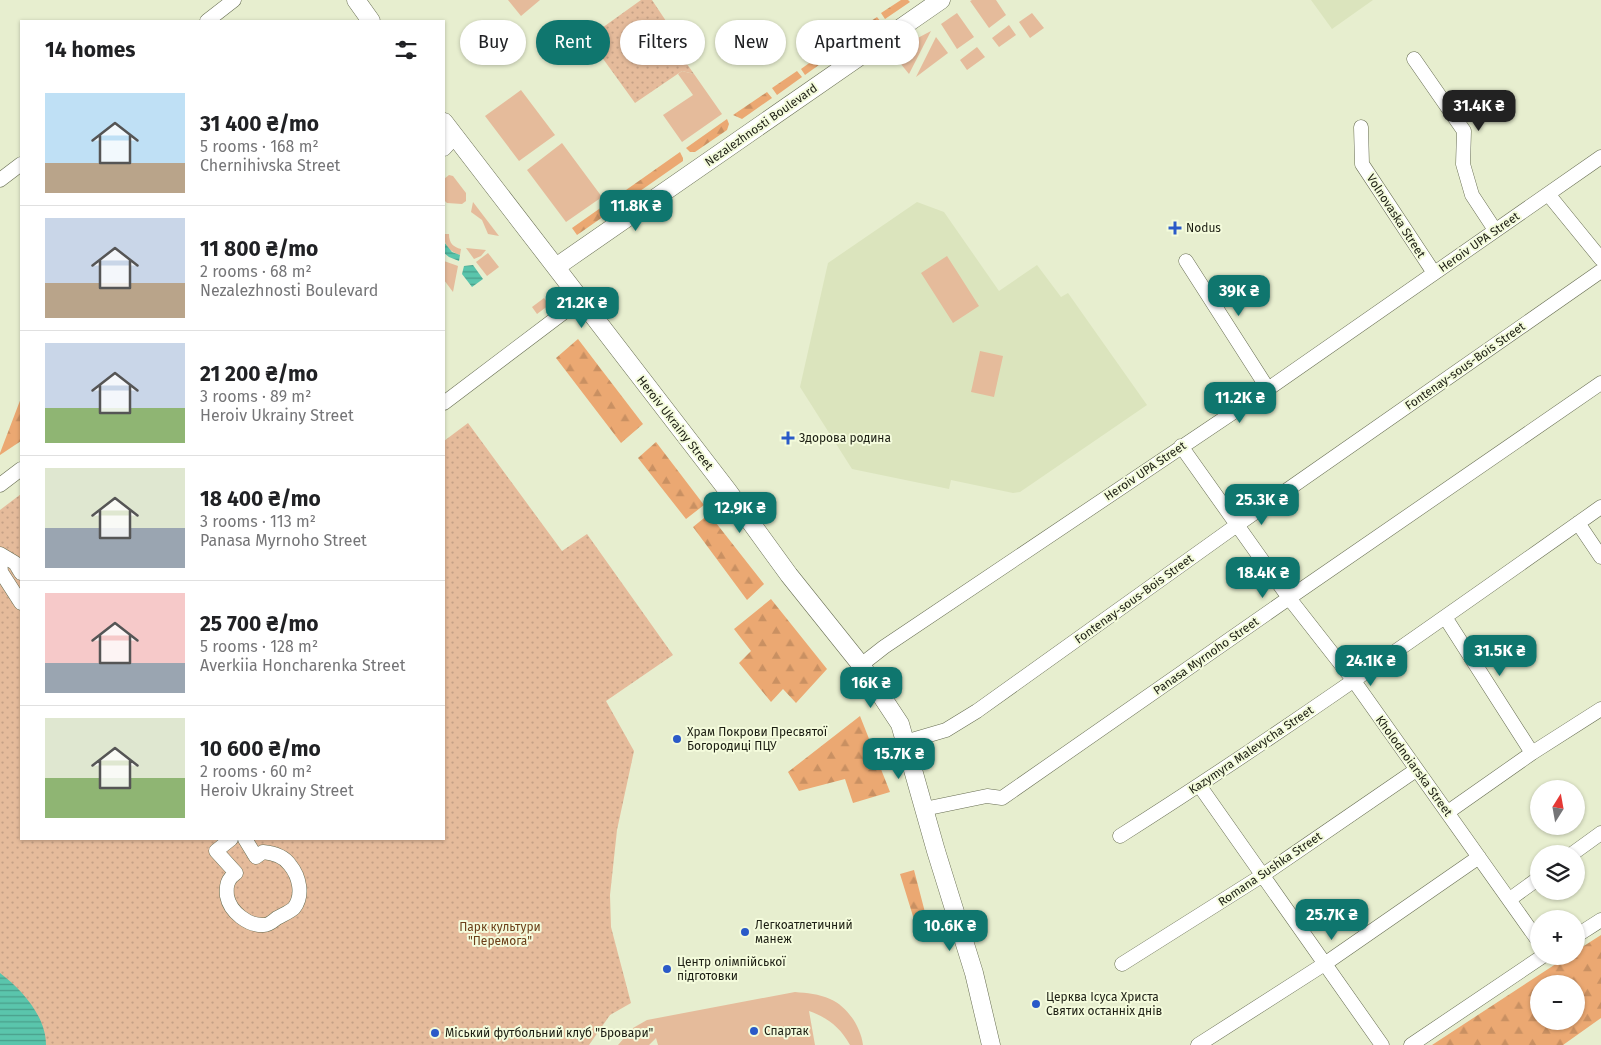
<!DOCTYPE html>
<meta charset="utf-8">
<style>
:root{--surface:#fff;--page:#f6f6f6;--text:#202124;--muted:#757577;--line:#e0e0e0;--accent:#0f766e}
body{margin:0;font-family:"Fira Sans",sans-serif;background:var(--page);color:var(--text);height:100vh;display:flex;flex-direction:column;font-size:19px;white-space:nowrap}
*{box-sizing:border-box;margin:0}
p{font-size:16px;color:var(--muted)}
.icon{flex:none;width:28px;height:28px;fill:none;stroke:currentColor;stroke-width:2;stroke-linecap:round;stroke-linejoin:round}
.map{position:relative;flex:1;overflow:hidden}
.details{position:absolute;left:20px;top:20px;width:425px;height:820px;display:flex;flex-direction:column;background:var(--surface);border-radius:0px;box-shadow:0 1px 4px #0004}
.details>*{flex:none}
.banner{position:absolute;left:460px;top:20px;width:475px;height:45px;display:flex;gap:10px}
.needle{width:32px;rotate:11deg}
.tools{position:absolute;left:1530px;top:780px;display:grid;gap:10px}
.tools a{display:grid;place-items:center;width:55px;height:55px;border-radius:50%;background:var(--surface);box-shadow:0 1px 4px #0004;font-size:25px}
.price{position:absolute;translate:-50% -42px;padding:0 11px;border-radius:10px;background:var(--accent);color:#fff;font-size:16px;line-height:32px;filter:drop-shadow(0 1px 2px #0008)}
.price::after{content:'';position:absolute;left:50%;top:30px;width:15px;height:11px;margin-left:-8px;background:inherit;clip-path:polygon(0 0,100% 0,50% 100%)}
.price.on{background:#222;color:#fff}
ul{padding:0;list-style:none}
li{display:flex;align-items:center;gap:15px;height:125px;padding:0 25px}
li+li{border-top:1px solid var(--line)}
li span{display:grid;place-items:center;flex:none;width:140px;height:100px;border-radius:0px;color:#555}
li>.icon{margin-inline-start:auto}
span .icon{width:60px;height:60px;fill:#fffc;stroke-width:1}
li b{font-size:21px}
h2{display:flex;justify-content:space-between;align-items:center;height:60px;padding:0 25px;font-size:21px}
.tag{padding:0 18px;border-radius:22px;background:var(--surface);box-shadow:0 1px 4px #0004;font-size:18px;line-height:45px}
.tag.on{background:var(--accent);color:#fff}
.map>svg:first-child{display:block}
.built{fill:#dbe4bd}
.grass{fill:#e5bb9b}
.forest{fill:url(#forest-firs);fill-rule:evenodd}
.park{fill:url(#park-dots)}
.water{fill:url(#water-rules)}
.lines{fill:none;stroke-linecap:round;stroke-linejoin:round}
.minor-casing{stroke:#676d52;stroke-width:15}
.major-casing{stroke:#676d52;stroke-width:19}
.minor{stroke:#fff;stroke-width:14}
.major{stroke:#fff;stroke-width:18}
.poi-dot{fill:#2a5ac8;stroke:#f4fbdc;stroke-width:2}
.labels{text-anchor:middle;dominant-baseline:central;stroke-width:4;stroke-linejoin:round;paint-order:stroke}
.street-label{font-size:12px;fill:#1c1e13;stroke:#f4fbdc}
.poi-label{font-size:12px;fill:#1c1e13;stroke:#f4fbdc;text-anchor:start}
.park-label{font-size:12px;fill:#6c4019;stroke:#f4fbdc}
</style>
<div class="map">
<svg width="1601" height="1045" viewBox="0 0 1601 1045">
<defs>
<pattern id="forest-firs" width="22" height="20" patternUnits="userSpaceOnUse" patternTransform="scale(1.25)"><rect width="22" height="20" fill="#eba872"/><path d="M5 1l3.5 6h-7zM16 11l3.5 6h-7z" fill="#c99062"/></pattern>
<pattern id="park-dots" width="8" height="8" patternUnits="userSpaceOnUse" patternTransform="scale(1.25)"><rect width="8" height="8" fill="#e5bb9b"/><path d="M2 2h.1M6 6h.1" fill="none" stroke="#c4a085" stroke-width="1.8" stroke-linecap="round"/></pattern>
<pattern id="water-rules" width="6" height="5" patternUnits="userSpaceOnUse" patternTransform="scale(1.25)"><rect width="6" height="5" fill="#5ac5ac"/><path d="M0 2.5h6" fill="none" stroke="#4a9f8b"/></pattern>
</defs>
<rect width="100%" height="100%" fill="#e7eecf"/>
<path class="built" d="M1311 0H1373L1332 29Z
M917 202 944 212 999 291 1037 265 1061 297 1068 293 1147 405 1020 492 1013 493 951 480 949 489 852 469 800 387 828 263Z"/>
<path class="grass" d="M508 0H540L521 16Z
M972 0H996L1006 15 989 28 970 1Z
M957 13 974 37 957 49 941 24Z
M1032 13 1044 28 1030 38 1019 22Z
M1009 25 1016 35 999 47 992 38Z
M931 31 909 74 891 52Z
M936 37 948 53 916 77Z
M977 47 985 57 967 70 960 60Z
M682 71 694 74 722 114 682 142 663 115 693 95 678 74Z
M521 90 555 135 519 161 485 116Z
M562 143 602 197 566 222 527 170Z
M449 175 453 176 466 193V201L462 204 447 203 444 200V179Z
M473 202 499 236 488 234 482 220 471 212Z
M444 234H449C449 243 453 247 461 249L460 255C449 251 444 246 444 234Z
M466 248 486 250 481 256 474 259Z
M488 253 499 267 487 276 476 262Z
M947 256 979 306 953 323 921 273Z
M444 261 458 266 453 292 444 280Z
M544 298 549 305 537 314 532 307Z
M980 351 1003 356 994 397 971 392Z
M795 992C807 993 819 994 830 999 847 1006 861 1027 863 1045H850C840 1027 828 1018 809 1011L815 1045H658L656 1038 649 1045H618L633 1028 647 1020Z"/>
<path class="forest" d="M901 0H908L910 2 885 19 881 13Z
M877 17 881 22 854 41 850 35Z
M846 37 850 43 827 60 823 54Z
M819 56 823 62 805 75 801 69Z
M797 71 802 77 777 95 772 88Z
M767 92 772 98 742 119 733 115Z
M727 119 729 124 727 130 695 152H690L686 148Z
M680 152 683 158V161L577 235 572 228Z
M578 339 643 424 621 443 556 358Z
M21 398V441L0 455V453Z
M656 442 704 505 686 519 638 458Z
M709 514 764 584 747 600 693 527Z
M771 599 827 669 796 703 783 689 771 702 739 663 751 651 734 629Z
M860 716 890 792 853 803 845 779 799 791 788 772Z
M914 870 927 920 916 926 900 874Z
M1601 935V1018L1563 1045H1432L1568 956H1576V951ZM1539 984H1576V1021H1539Z"/>
<path class="park" d="M641 0H652L674 33 675 47 694 74 682 71 635 103 588 38Z
M468 423 562 551 587 534 673 655 606 701 634 751 617 830 610 895 611 927 631 1003 610 1015 589 1045H0V510L21 494V839H444V441Z"/>
<path class="water" d="M444 242 452 252 460 255 459 261 449 257 444 253Z
M473 265 483 279 472 287 462 274 464 266Z
M0 973C22 990 46 1016 46 1045H0Z"/>
<g class="lines">
<defs>
<path id="minor" d="M207 21 234 0
M1414 59 1464 131 1463 164 1472 195 1495 230
M1361 127 1362 164 1434 273
M444 149 455 137
M0 180 21 164
M1548 194 1601 259
M1186 261 1268 389
M444 403 563 313
M1181 446 1289 598 1354 681 1539 942
M0 485 21 469
M1578 523 1601 557
M0 554 15 563 21 573
M0 560 1 572 21 603
M1445 617 1532 753
M861 665 884 647 1268 389 1601 157
M905 742 946 730 977 711 1237 525 1601 271
M1199 785 1382 1045
M924 809 987 796 1002 798 1289 598 1601 383
M1448 812 1532 753 1601 709
M1120 836C1284 732 1442 619 1601 507
M231 839 216 851 236 873C227 879 226 886 227 896 230 912 248 926 264 925 269 925 273 921 277 918 282 915 290 912 294 908 304 895 299 876 290 865 284 856 274 853 263 852L256 857 245 839
M1572 854 1601 833
M1510 899 1539 878
M1576 936 1601 920
M1122 964 1263 875 1416 770
M1198 1045 1326 963 1479 857
M1411 1045 1543 956"/>
<path id="major" d="M356 0 371 21
M444 122 728 491 789 575 861 665 900 724 936 851 974 973 991 1045
M556 267 941 0"/>
</defs>
<use href="#minor" class="minor-casing"/>
<use href="#major" class="major-casing"/>
<use href="#minor" class="minor"/>
<use href="#major" class="major"/>
</g>
<g class="poi-dot">
<path d="M1172.5 220.5h5v5h5v5h-5v5h-5v-5h-5v-5h5z"/>
<path d="M785.5 430.5h5v5h5v5h-5v5h-5v-5h-5v-5h5z"/>
<circle cx="677" cy="739" r="5"/>
<circle cx="745" cy="932" r="5"/>
<circle cx="667" cy="969" r="5"/>
<circle cx="1036" cy="1004" r="5"/>
<circle cx="754" cy="1031" r="5"/>
<circle cx="435" cy="1033" r="5"/>
</g>
<g class="labels">
<g class="street-label">
<text transform="translate(761 125) rotate(-35)">Nezalezhnosti Boulevard</text>
<text transform="translate(1396 216) rotate(57)">Volnovaska Street</text>
<text transform="translate(1479 242) rotate(-35)">Heroiv UPA Street</text>
<text transform="translate(1465 366) rotate(-35)">Fontenay-sous-Bois Street</text>
<text transform="translate(675 423) rotate(52)">Heroiv Ukrainy Street</text>
<text transform="translate(1145 471) rotate(-34)">Heroiv UPA Street</text>
<text transform="translate(1134 599) rotate(-36)">Fontenay-sous-Bois Street</text>
<text transform="translate(1206 656) rotate(-35)">Panasa Myrnoho Street</text>
<text transform="translate(1251 750) rotate(-34)">Kazymyra Malevycha Street</text>
<text transform="translate(1414 766) rotate(54)">Kholodnoiarska Street</text>
<text transform="translate(1270 869) rotate(-34)">Romana Sushka Street</text>
</g>
<g class="poi-label">
<text x="1186" y="228">Nodus</text>
<text x="799" y="438">Здорова родина</text>
<text x="687" y="732">Храм Покрови Пресвятої<tspan x="687" dy="14">Богородиці ПЦУ</tspan></text>
<text x="755" y="925">Легкоатлетичний<tspan x="755" dy="14">манеж</tspan></text>
<text x="677" y="962">Центр олімпійської<tspan x="677" dy="14">підготовки</tspan></text>
<text x="1046" y="997">Церква Ісуса Христа<tspan x="1046" dy="14">Святих останніх днів</tspan></text>
<text x="764" y="1031">Спартак</text>
<text x="445" y="1033">Міський футбольний клуб "Бровари"</text>
</g>
<g class="park-label">
<text x="500" y="927">Парк культури<tspan x="500" dy="14">"Перемога"</tspan></text>
</g>
</g>
</svg>
<div class="tools">
<a><svg class="needle" viewBox="-14 -14 28 28"><path d="M0-13l5 13h-10z" fill="#e53935"/><path d="M0 13l5-13h-10z" fill="#757577"/></svg></a>
<a><svg class="icon" aria-label="layers" viewBox="0 0 24 24"><path d="M12 4l9 5-9 5-9-5zM3 14l9 5 9-5"/></svg></a>
<a>+</a>
<a>−</a>
</div>
<b class="price on" style="left:1479px;top:132px">31.4K ₴</b>
<b class="price" style="left:636px;top:232px">11.8K ₴</b>
<b class="price" style="left:1239px;top:317px">39K ₴</b>
<b class="price" style="left:582px;top:329px">21.2K ₴</b>
<b class="price" style="left:1240px;top:424px">11.2K ₴</b>
<b class="price" style="left:1262px;top:526px">25.3K ₴</b>
<b class="price" style="left:740px;top:534px">12.9K ₴</b>
<b class="price" style="left:1263px;top:599px">18.4K ₴</b>
<b class="price" style="left:1500px;top:677px">31.5K ₴</b>
<b class="price" style="left:1371px;top:687px">24.1K ₴</b>
<b class="price" style="left:871px;top:709px">16K ₴</b>
<b class="price" style="left:899px;top:780px">15.7K ₴</b>
<b class="price" style="left:1332px;top:941px">25.7K ₴</b>
<b class="price" style="left:950px;top:952px">10.6K ₴</b>
<div class="banner">
<a class="tag">Buy</a>
<a class="tag on">Rent</a>
<a class="tag">Filters</a>
<a class="tag">New</a>
<a class="tag">Apartment</a>
</div>
<section class="details">
<h2>14 homes<svg class="icon" aria-label="filters" viewBox="0 0 24 24"><path d="M4 7h16M4 17h16"/><circle cx="9" cy="7" r="2"/><circle cx="15" cy="17" r="2"/></svg></h2>
<ul>
<li><span style="background:linear-gradient(#bfe0f5 70%,#b9a48a 0)"><svg class="icon" aria-label="home" viewBox="0 0 24 24"><path d="M3 11l9-7 9 7M6 9v11h12V9"/></svg></span><div><b>31 400 ₴/mo</b><p>5 rooms · 168 m²</p><p>Chernihivska Street</p></div></li>
<li><span style="background:linear-gradient(#c9d6e8 65%,#b9a48a 0)"><svg class="icon" aria-label="home" viewBox="0 0 24 24"><path d="M3 11l9-7 9 7M6 9v11h12V9"/></svg></span><div><b>11 800 ₴/mo</b><p>2 rooms · 68 m²</p><p>Nezalezhnosti Boulevard</p></div></li>
<li><span style="background:linear-gradient(#c9d6e8 65%,#8fb573 0)"><svg class="icon" aria-label="home" viewBox="0 0 24 24"><path d="M3 11l9-7 9 7M6 9v11h12V9"/></svg></span><div><b>21 200 ₴/mo</b><p>3 rooms · 89 m²</p><p>Heroiv Ukrainy Street</p></div></li>
<li><span style="background:linear-gradient(#dfe7d0 60%,#9aa5b1 0)"><svg class="icon" aria-label="home" viewBox="0 0 24 24"><path d="M3 11l9-7 9 7M6 9v11h12V9"/></svg></span><div><b>18 400 ₴/mo</b><p>3 rooms · 113 m²</p><p>Panasa Myrnoho Street</p></div></li>
<li><span style="background:linear-gradient(#f6c9c9 70%,#9aa5b1 0)"><svg class="icon" aria-label="home" viewBox="0 0 24 24"><path d="M3 11l9-7 9 7M6 9v11h12V9"/></svg></span><div><b>25 700 ₴/mo</b><p>5 rooms · 128 m²</p><p>Averkiia Honcharenka Street</p></div></li>
<li><span style="background:linear-gradient(#dfe7d0 60%,#8fb573 0)"><svg class="icon" aria-label="home" viewBox="0 0 24 24"><path d="M3 11l9-7 9 7M6 9v11h12V9"/></svg></span><div><b>10 600 ₴/mo</b><p>2 rooms · 60 m²</p><p>Heroiv Ukrainy Street</p></div></li>
</ul>
</section>
</div>
